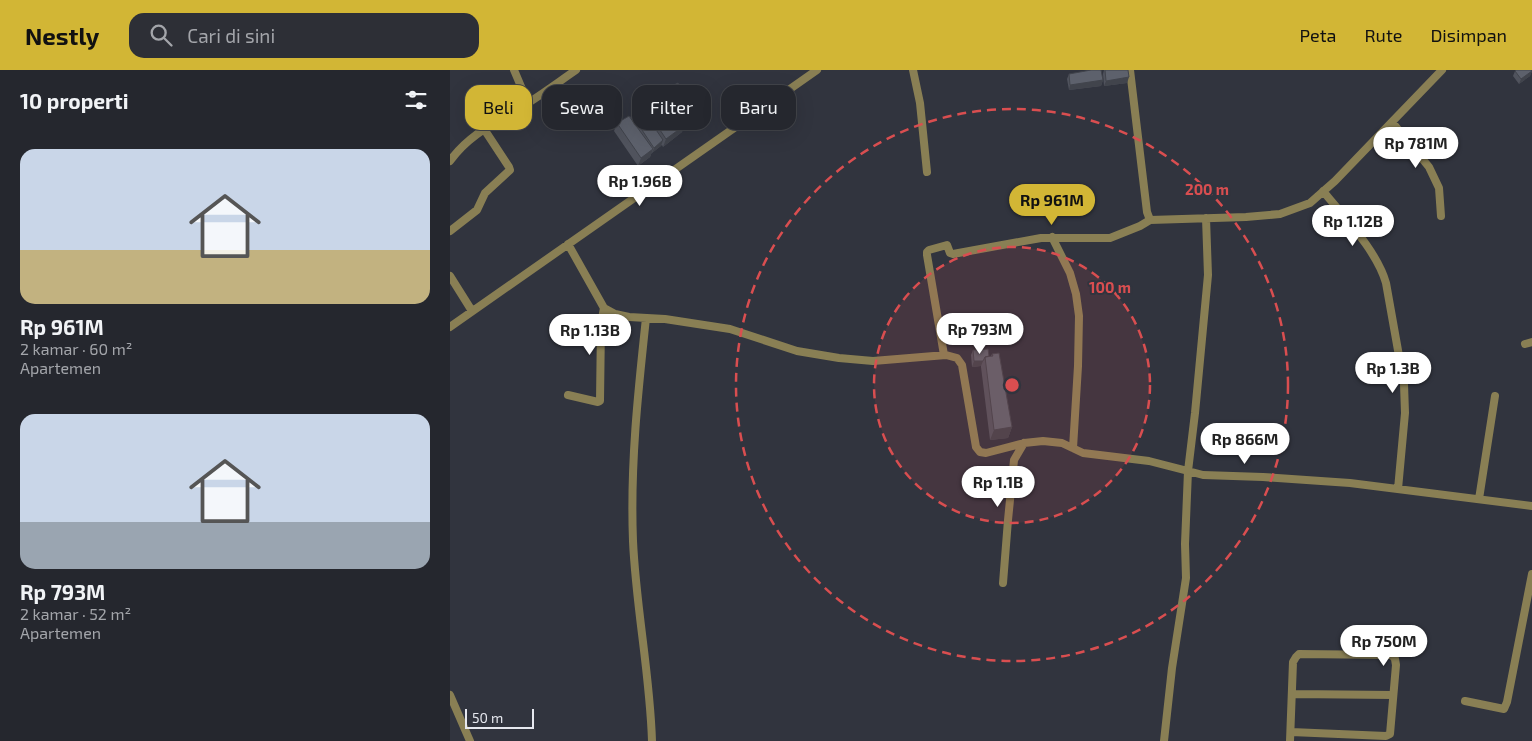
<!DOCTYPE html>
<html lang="id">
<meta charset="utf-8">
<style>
:root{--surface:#25272e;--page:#2d2f36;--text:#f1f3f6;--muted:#a3a5aa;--line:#42444a;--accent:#d2b635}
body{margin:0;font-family:"Exo 2",sans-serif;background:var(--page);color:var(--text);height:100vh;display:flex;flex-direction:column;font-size:19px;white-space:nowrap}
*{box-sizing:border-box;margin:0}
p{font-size:16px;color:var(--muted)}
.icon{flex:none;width:28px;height:28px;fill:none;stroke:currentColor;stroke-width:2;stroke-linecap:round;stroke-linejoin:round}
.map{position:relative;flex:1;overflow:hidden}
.side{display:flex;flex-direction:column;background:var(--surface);width:450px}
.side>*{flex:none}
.guide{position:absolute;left:15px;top:15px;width:475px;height:45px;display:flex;gap:10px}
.scale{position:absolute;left:15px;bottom:12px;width:69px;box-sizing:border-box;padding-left:5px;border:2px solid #e6e8ef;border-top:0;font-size:14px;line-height:18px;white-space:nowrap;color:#e6e8ef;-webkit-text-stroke:4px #31343e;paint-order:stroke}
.price{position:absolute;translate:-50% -42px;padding:0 11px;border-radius:18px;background:#fff;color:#222;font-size:16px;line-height:32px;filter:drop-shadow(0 1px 2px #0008)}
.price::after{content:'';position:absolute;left:50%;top:30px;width:15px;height:11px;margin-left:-8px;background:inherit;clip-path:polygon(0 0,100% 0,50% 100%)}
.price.current{background:var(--accent);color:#111}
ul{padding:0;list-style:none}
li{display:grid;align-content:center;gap:10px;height:265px;padding:0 20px}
li span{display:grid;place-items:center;height:155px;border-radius:15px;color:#555}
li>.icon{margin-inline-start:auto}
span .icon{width:90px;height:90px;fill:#fffc;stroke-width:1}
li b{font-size:21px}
h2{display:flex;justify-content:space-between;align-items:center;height:60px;padding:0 20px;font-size:21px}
.tag{padding:0 18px;border-radius:15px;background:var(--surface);box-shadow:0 5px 20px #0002,0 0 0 1px var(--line);font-size:18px;line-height:45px}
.tag.current{background:var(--accent);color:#111}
header{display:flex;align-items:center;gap:30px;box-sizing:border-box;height:70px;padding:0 25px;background:var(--accent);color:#111}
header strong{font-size:24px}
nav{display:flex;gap:28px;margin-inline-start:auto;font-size:18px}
.search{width:350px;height:45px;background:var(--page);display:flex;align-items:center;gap:12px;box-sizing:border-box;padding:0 18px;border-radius:15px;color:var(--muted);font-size:19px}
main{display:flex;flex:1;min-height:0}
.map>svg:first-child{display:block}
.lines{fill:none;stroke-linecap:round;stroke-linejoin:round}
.street{stroke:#897f54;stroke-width:8}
.wall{fill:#50535d;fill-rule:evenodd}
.shaded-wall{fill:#41444c}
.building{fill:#5d616c;stroke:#41444c}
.ring{fill:none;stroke:#d94e50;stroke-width:2.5;stroke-dasharray:9 6}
.centre{fill:#d94e50;stroke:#31343e;stroke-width:2.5}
.ring-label{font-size:15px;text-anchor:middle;font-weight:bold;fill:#d94e50;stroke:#31343e;stroke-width:4;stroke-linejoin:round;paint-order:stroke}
</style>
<header>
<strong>Nestly</strong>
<div class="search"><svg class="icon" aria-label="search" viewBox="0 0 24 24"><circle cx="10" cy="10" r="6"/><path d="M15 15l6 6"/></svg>Cari di sini</div>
<nav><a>Peta</a><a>Rute</a><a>Disimpan</a></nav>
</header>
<main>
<section class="side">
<h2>10 properti<svg class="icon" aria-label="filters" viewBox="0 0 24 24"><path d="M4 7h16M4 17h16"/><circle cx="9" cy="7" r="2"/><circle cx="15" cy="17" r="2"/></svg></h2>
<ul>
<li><span style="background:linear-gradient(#c9d6e8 65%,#c2b280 0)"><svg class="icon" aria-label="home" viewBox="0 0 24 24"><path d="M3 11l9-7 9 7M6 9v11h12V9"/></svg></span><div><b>Rp 961M</b><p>2 kamar · 60 m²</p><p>Apartemen</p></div></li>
<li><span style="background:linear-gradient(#c9d6e8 70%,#9aa5b1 0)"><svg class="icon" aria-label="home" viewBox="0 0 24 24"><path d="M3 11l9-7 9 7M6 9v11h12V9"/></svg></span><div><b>Rp 793M</b><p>2 kamar · 52 m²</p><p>Apartemen</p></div></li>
</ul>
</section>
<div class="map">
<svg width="1082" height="671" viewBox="0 0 1082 671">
<rect width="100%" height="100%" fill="#31343e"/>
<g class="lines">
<path class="street" d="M64 0 78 33
M463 0 470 33 477 102
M680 0 697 142 700 150 796 147 830 144 860 133 885 111 992 0
M942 52 979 97 989 118 991 146
M0 91C20 63 49 51 78 33 94 23 110 11 126 0
M873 121C894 147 927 181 936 213L954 314 955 343 948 419
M756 148 758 205 745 343 738 401 753 405 813 407 900 413 1082 436
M0 161 27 140 35 123 60 100 59 97 34 59
M602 167 620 203 626 224 629 246 628 296 623 378
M118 174 154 238 165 244 179 247 215 249 280 259 347 281 389 288 423 291 496 285 507 288 512 295 526 377 530 382 536 383 574 373 593 371 612 373 633 383 699 391 738 401 735 474 736 508 722 598 714 671
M0 206 22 241
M196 248C188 322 180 396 183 471 186 538 200 604 202 671
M0 257 367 0
M1075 274 1082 272
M494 285 477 185V182L479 180 497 175 500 183 503 184 591 168H660L690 156 700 150
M118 325 148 332 150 331 151 254 154 238
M1029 429 1045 326
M553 513 558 450 564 390 574 373
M843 624 943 625
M0 625 20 671
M1015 631 1054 639 1057 632 1082 504
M840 671 843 592 846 587 849 584 942 585 945 589 946 595 940 664 936 666 841 662"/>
</g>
<path class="wall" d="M654 0H678L677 13 654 16 653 4Z
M1065 1H1082L1080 6 1069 14 1063 6Z
M619 4 653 10 651 16 619 20 617 9Z
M215 19 243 42 240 50 234 53 232 62 213 77 212 75 202 83V82L200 87 188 96 164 61 167 53 180 48 183 42 214 23ZM218 36 222 44 206 54 204 58 199 50 217 38Z
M523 280 539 286H541L542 284 562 357 558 368 540 370 531 297V296L522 297 521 285Z"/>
<path class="shaded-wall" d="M1082 1 1080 6 1069 14 1071 9Z
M679 7 677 13 654 16 656 11Z
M653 10 651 16 619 20 620 15Z
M220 30 217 38 189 56 188 54 187 58H185L188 51Z
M243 42 240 50 229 56 232 48Z
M235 55 232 62 213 77 216 69Z
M213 70 211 76 202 83 204 78Z
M203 79 200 87 188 96 191 88Z
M524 291H533L531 296 522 297Z
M562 357 558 368 540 370 544 360Z"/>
<path class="building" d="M641 0H651L653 10 620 15 619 4Z
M655 0H678L679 7 656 11Z
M1066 0H1081L1082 1 1071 9 1065 1Z
M228 13 243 42 232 48 215 19Z
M213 21 220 30 188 51 183 42Z
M226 42 235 55 216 69 206 54Z
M179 46 203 79 191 88 167 53Z
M198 48 213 70 204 78 188 54Z
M538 279 539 286 535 287 533 291H524L523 280Z
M549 283 562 357 544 360 535 287 543 286 542 284Z"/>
<circle cx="562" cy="315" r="138" fill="#d94e50" fill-opacity=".12"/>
<g class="ring">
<circle cx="562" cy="315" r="138"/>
<circle cx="562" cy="315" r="276"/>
</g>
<circle cx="562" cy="315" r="8" class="centre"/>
<g class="ring-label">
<text x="757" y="125">200 m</text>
<text x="660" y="223">100 m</text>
</g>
</svg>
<div class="scale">50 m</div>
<b class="price" style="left:966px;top:99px">Rp 781M</b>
<b class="price" style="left:190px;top:137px">Rp 1.96B</b>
<b class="price current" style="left:602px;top:156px">Rp 961M</b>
<b class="price" style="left:903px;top:177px">Rp 1.12B</b>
<b class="price" style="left:530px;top:285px">Rp 793M</b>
<b class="price" style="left:140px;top:286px">Rp 1.13B</b>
<b class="price" style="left:943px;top:324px">Rp 1.3B</b>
<b class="price" style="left:795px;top:395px">Rp 866M</b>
<b class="price" style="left:548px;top:438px">Rp 1.1B</b>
<b class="price" style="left:934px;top:597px">Rp 750M</b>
<div class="guide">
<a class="tag current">Beli</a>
<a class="tag">Sewa</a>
<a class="tag">Filter</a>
<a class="tag">Baru</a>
</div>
</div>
</main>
